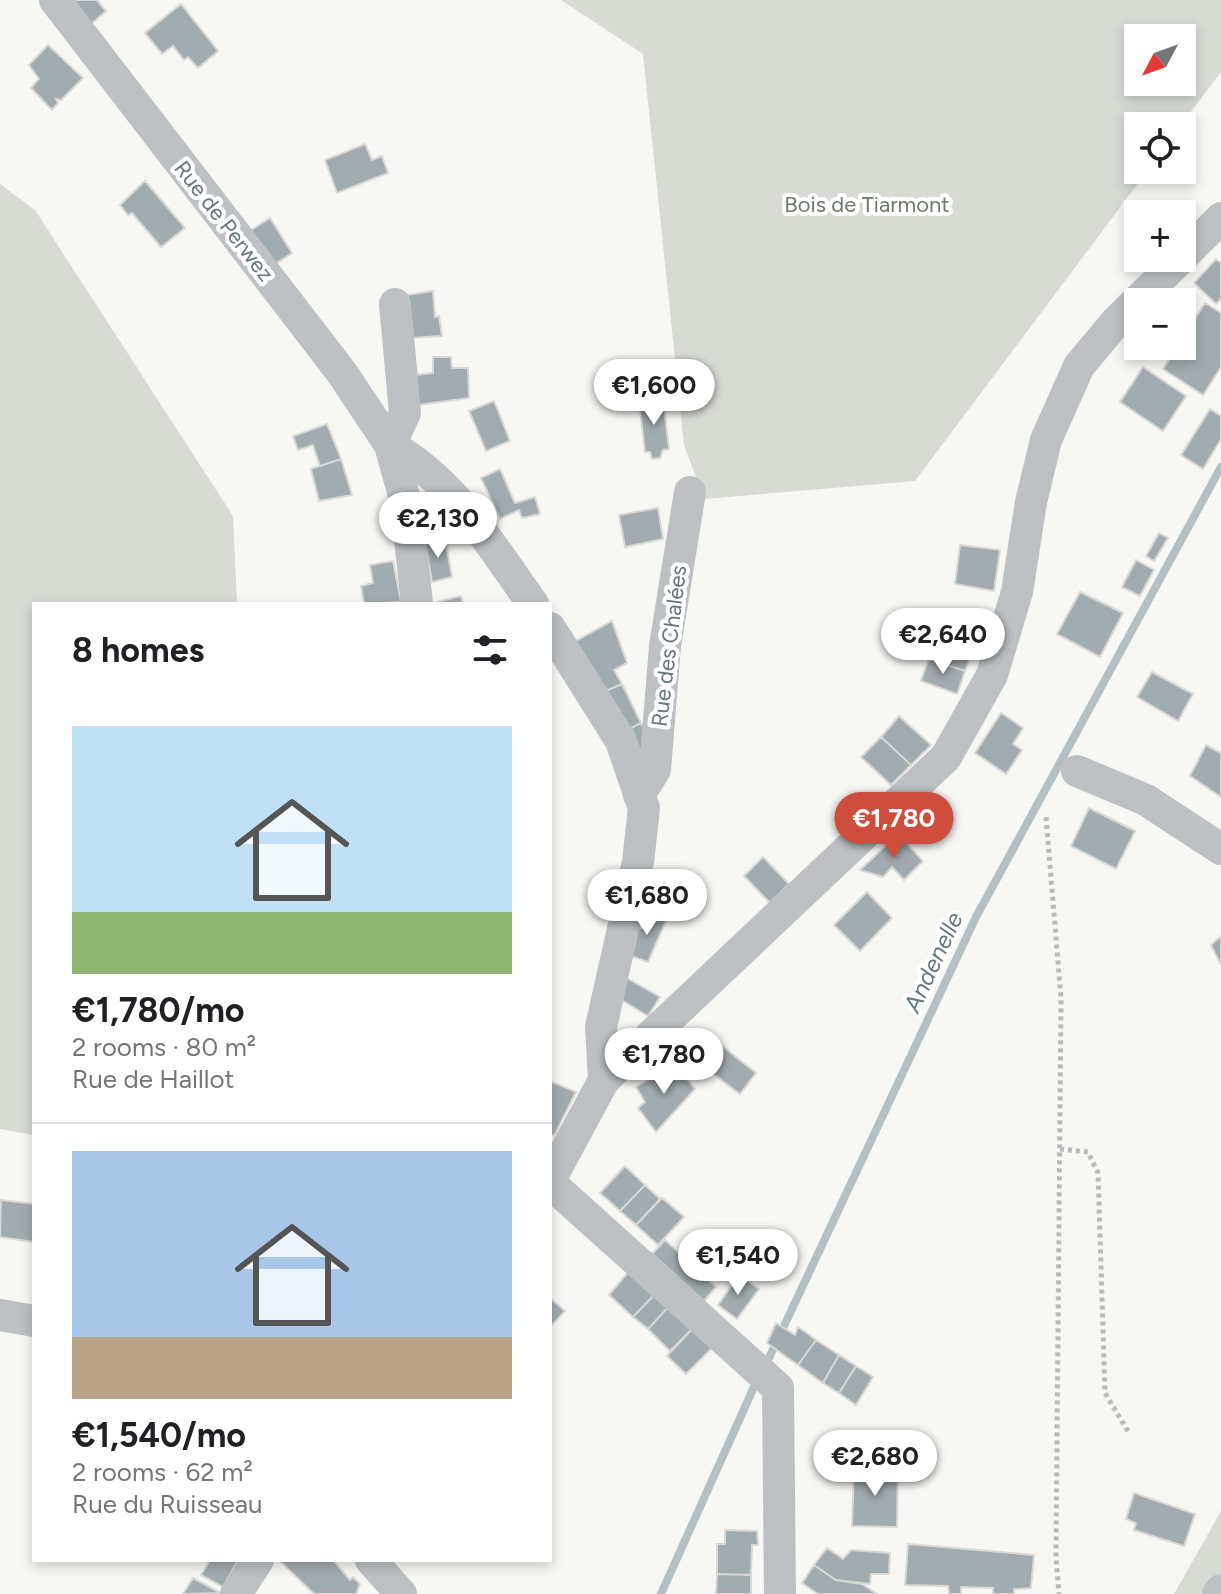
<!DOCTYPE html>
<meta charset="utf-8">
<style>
:root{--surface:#fff;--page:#f2f2f2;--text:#202124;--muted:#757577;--line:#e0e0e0;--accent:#ce4d3d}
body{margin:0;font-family:Figtree,sans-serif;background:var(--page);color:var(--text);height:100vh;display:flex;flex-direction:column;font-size:30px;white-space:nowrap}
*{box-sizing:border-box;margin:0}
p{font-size:26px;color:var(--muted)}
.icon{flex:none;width:44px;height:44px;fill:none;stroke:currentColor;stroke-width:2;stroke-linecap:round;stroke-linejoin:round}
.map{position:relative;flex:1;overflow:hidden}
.side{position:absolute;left:32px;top:602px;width:520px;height:960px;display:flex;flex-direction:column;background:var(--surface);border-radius:0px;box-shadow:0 4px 12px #0003}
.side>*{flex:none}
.needle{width:52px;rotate:229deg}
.tools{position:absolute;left:1124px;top:24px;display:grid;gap:16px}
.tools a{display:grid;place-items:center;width:72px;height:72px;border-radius:0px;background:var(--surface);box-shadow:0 4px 12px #0003;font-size:40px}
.price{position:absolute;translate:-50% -68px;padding:0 18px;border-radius:28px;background:#fff;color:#222;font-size:26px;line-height:52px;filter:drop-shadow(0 2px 4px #0008)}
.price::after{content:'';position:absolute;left:50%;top:48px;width:24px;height:18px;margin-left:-12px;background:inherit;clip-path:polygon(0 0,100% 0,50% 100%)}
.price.current{background:var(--accent);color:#fff}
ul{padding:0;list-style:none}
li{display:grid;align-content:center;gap:16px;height:424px;padding:0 40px}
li+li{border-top:2px solid var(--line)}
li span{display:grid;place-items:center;height:248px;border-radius:0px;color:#555}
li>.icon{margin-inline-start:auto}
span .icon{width:144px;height:144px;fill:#fffc;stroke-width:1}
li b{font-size:34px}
h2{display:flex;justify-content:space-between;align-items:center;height:96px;padding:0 40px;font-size:34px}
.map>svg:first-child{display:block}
.green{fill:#d7dbd4;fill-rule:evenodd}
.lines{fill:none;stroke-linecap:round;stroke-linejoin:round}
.stream{stroke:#b4c0c3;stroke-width:8}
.building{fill:#a2abaf;stroke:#d8d8d7;stroke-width:2}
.path{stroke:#b7bbbc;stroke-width:5;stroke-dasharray:4 4;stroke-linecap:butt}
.minor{stroke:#bdc1c4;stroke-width:32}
.labels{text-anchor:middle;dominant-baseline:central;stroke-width:8;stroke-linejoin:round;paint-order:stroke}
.park-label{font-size:22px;fill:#6d7a68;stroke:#fff}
.street-label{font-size:22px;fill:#66757c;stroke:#fff}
.water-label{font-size:24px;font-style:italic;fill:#657a7e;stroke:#fff}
</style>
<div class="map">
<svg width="1221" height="1594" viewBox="0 0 1221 1594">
<rect width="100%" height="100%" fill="#f7f7f4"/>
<path class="green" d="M561 0H1221V72L1180 126H1138V170H1148L915 481 704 499 684 445 643 54ZM1138 38H1182V82H1138Z
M0 184 35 210 233 516 237 604H34V1135L0 1129Z
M1221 1511V1594H1174Z"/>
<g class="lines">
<path class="stream" d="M769 1358 976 917 1221 467
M661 1594 758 1378"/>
</g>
<path class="building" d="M69 0H97L106 11 90 25Z
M181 4 218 51 198 68 188 57 184 60 173 46 162 54 145 33Z
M48 45 83 78 61 100 56 99 58 103 52 110 31 88 39 79 29 65Z
M365 144 372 160 382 156 388 173 337 193 325 160Z
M145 181 185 228 161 247 132 213 128 215 120 205Z
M270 218 292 253 272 266 250 231Z
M1216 259 1221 263V299L1216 304 1194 283Z
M433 291 435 317 439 316 442 336 409 338 407 295Z
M1205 303 1221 313V367L1203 395 1163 369 1178 346H1182V339Z
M433 357H451L452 368H468L469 398 418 405 415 375 433 373Z
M1143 367 1186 396 1163 431 1120 402Z
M663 399 669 449 663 450 660 458 652 459 650 452H645L639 402Z
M494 401 510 441 486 451 469 411Z
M1210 409 1221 416V439L1203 469 1181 455Z
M327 424 341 459 320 466 313 445 298 450 293 436Z
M341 459 352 495 319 501 311 469Z
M500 469 515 503 535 497 540 514 522 518 519 510 500 519 481 478Z
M658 508 663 539 625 547 619 515Z
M1159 533 1168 538 1154 561 1146 556Z
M445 538 452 577 432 582 425 542Z
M960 545 1000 550 994 591 955 584Z
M1136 560 1154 570 1140 596 1122 587Z
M393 561 401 602 364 604 361 586 373 583 370 565Z
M1080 592 1123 613 1100 657 1057 634Z
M461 596 463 604H438L437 602Z
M612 621 627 663 614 670 622 684 601 693 576 641Z
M938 634 974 647 965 671 929 659Z
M929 659 965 671 957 694 921 681Z
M1152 672 1193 694 1178 721 1137 697Z
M622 684 641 723 621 733 601 693Z
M1001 713 1023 728 1013 744 1022 750 1006 774 975 753Z
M899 716 931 745 911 765 881 737Z
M641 723 650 738 634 759 621 733Z
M881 737 911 765 891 785 861 757Z
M1206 745 1221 753V797L1190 776Z
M1089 808 1135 831 1116 869 1071 846Z
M898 834 923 861 904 880 892 867 883 877 860 870Z
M763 857 789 884 770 903 744 876Z
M867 892 892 918 860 951 834 925Z
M656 907 669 914 648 962 625 954 633 929 646 928Z
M1221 936V965L1211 945Z
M625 977 660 997 648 1016 615 996Z
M701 1029 756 1073 740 1094 685 1053Z
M675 1064 695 1089 656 1132 638 1108 645 1102 636 1087Z
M550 1081 576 1092 554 1136 550 1134Z
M625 1166 645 1185 620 1211 600 1193Z
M645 1185 660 1199 636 1225 620 1211Z
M662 1198 684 1217 658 1245 636 1225Z
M1 1200 34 1204V1242L0 1237Z
M665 1240 716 1287 704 1301 652 1254Z
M631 1269 656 1293 633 1317 609 1295Z
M739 1275 759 1289 737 1319 718 1305Z
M656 1293 670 1305 648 1329 633 1317Z
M550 1298 565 1311 550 1327Z
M670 1305 693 1328 670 1351 648 1329Z
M776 1323 795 1335 798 1327 816 1340 798 1365 767 1343Z
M693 1328 713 1347 686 1374 667 1356Z
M816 1340 839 1355 823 1383 798 1365Z
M839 1355 856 1366 839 1393 823 1383Z
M856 1366 873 1377 856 1405 839 1393Z
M854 1468 898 1470 897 1527 852 1526Z
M1134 1493 1195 1514 1184 1546 1134 1530 1136 1523 1126 1519Z
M725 1530 757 1531 758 1545H752L751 1575 717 1574V1544H725Z
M908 1544 1034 1555 1031 1588 1014 1589V1594H993V1588L961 1587V1594H949L948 1586 905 1585Z
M827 1548 843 1559 851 1550 890 1553 889 1574H871L870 1584 836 1580 814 1565Z
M210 1560H238L223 1587 201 1575Z
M333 1560 350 1580 353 1577 360 1584 356 1594H314L280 1561Z
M814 1565 836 1580 862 1584 877 1594H818L802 1583Z
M717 1574 751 1575V1594H716Z
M193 1578 221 1593 183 1594Z"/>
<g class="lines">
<path class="path" d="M1046 817 1061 998 1056 1557 1059 1594
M1060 1149 1088 1152 1098 1173 1105 1393 1129 1433"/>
<path class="minor" d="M55 0 342 373 390 445 406 503 417 604
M1182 257 1221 218
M395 304 405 413 390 445C457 484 488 542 533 604
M550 628 621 741 644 808 638 862 601 1027 604 1080
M1077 771 1146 800 1221 849
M639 795 655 770 665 646 690 492
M550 1180 604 1080 946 757 992 675 1017 592 1031 502 1046 440 1079 366 1115 323 1181 258
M550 1183 778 1388 780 1594
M0 1315 34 1321
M371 1560 401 1594
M236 1594 258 1560
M1218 1594 1221 1590"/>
</g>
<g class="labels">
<g class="park-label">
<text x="867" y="204">Bois de Tiarmont</text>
</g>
<g class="street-label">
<text transform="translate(224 221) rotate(52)">Rue de Perwez</text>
<text transform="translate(669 646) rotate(-83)">Rue des Chalées</text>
</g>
<g class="water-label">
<text transform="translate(933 962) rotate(-65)">Andenelle</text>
</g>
</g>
</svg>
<div class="tools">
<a><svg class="needle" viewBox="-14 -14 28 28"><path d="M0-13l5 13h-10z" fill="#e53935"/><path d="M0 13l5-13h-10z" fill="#757577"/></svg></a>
<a><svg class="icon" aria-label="locate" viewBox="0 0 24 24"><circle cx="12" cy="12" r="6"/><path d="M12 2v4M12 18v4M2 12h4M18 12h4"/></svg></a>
<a>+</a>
<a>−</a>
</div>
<b class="price" style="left:654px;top:427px">€1,600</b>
<b class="price" style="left:438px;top:560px">€2,130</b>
<b class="price" style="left:943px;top:676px">€2,640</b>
<b class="price current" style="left:894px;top:860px">€1,780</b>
<b class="price" style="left:647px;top:937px">€1,680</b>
<b class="price" style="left:664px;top:1096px">€1,780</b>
<b class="price" style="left:738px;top:1297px">€1,540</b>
<b class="price" style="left:875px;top:1498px">€2,680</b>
<section class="side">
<h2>8 homes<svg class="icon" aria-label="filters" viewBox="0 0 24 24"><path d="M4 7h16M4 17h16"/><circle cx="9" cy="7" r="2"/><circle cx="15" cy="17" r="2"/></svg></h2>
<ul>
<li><span style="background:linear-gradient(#bfe0f5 75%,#8fb573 0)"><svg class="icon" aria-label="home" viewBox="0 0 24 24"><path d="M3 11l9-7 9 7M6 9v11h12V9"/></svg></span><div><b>€1,780/mo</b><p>2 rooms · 80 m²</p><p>Rue de Haillot</p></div></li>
<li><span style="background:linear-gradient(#a9c7e8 75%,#b9a48a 0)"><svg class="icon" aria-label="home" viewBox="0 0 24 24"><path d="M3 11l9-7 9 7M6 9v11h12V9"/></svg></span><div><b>€1,540/mo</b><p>2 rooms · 62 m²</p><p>Rue du Ruisseau</p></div></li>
</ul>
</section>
</div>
